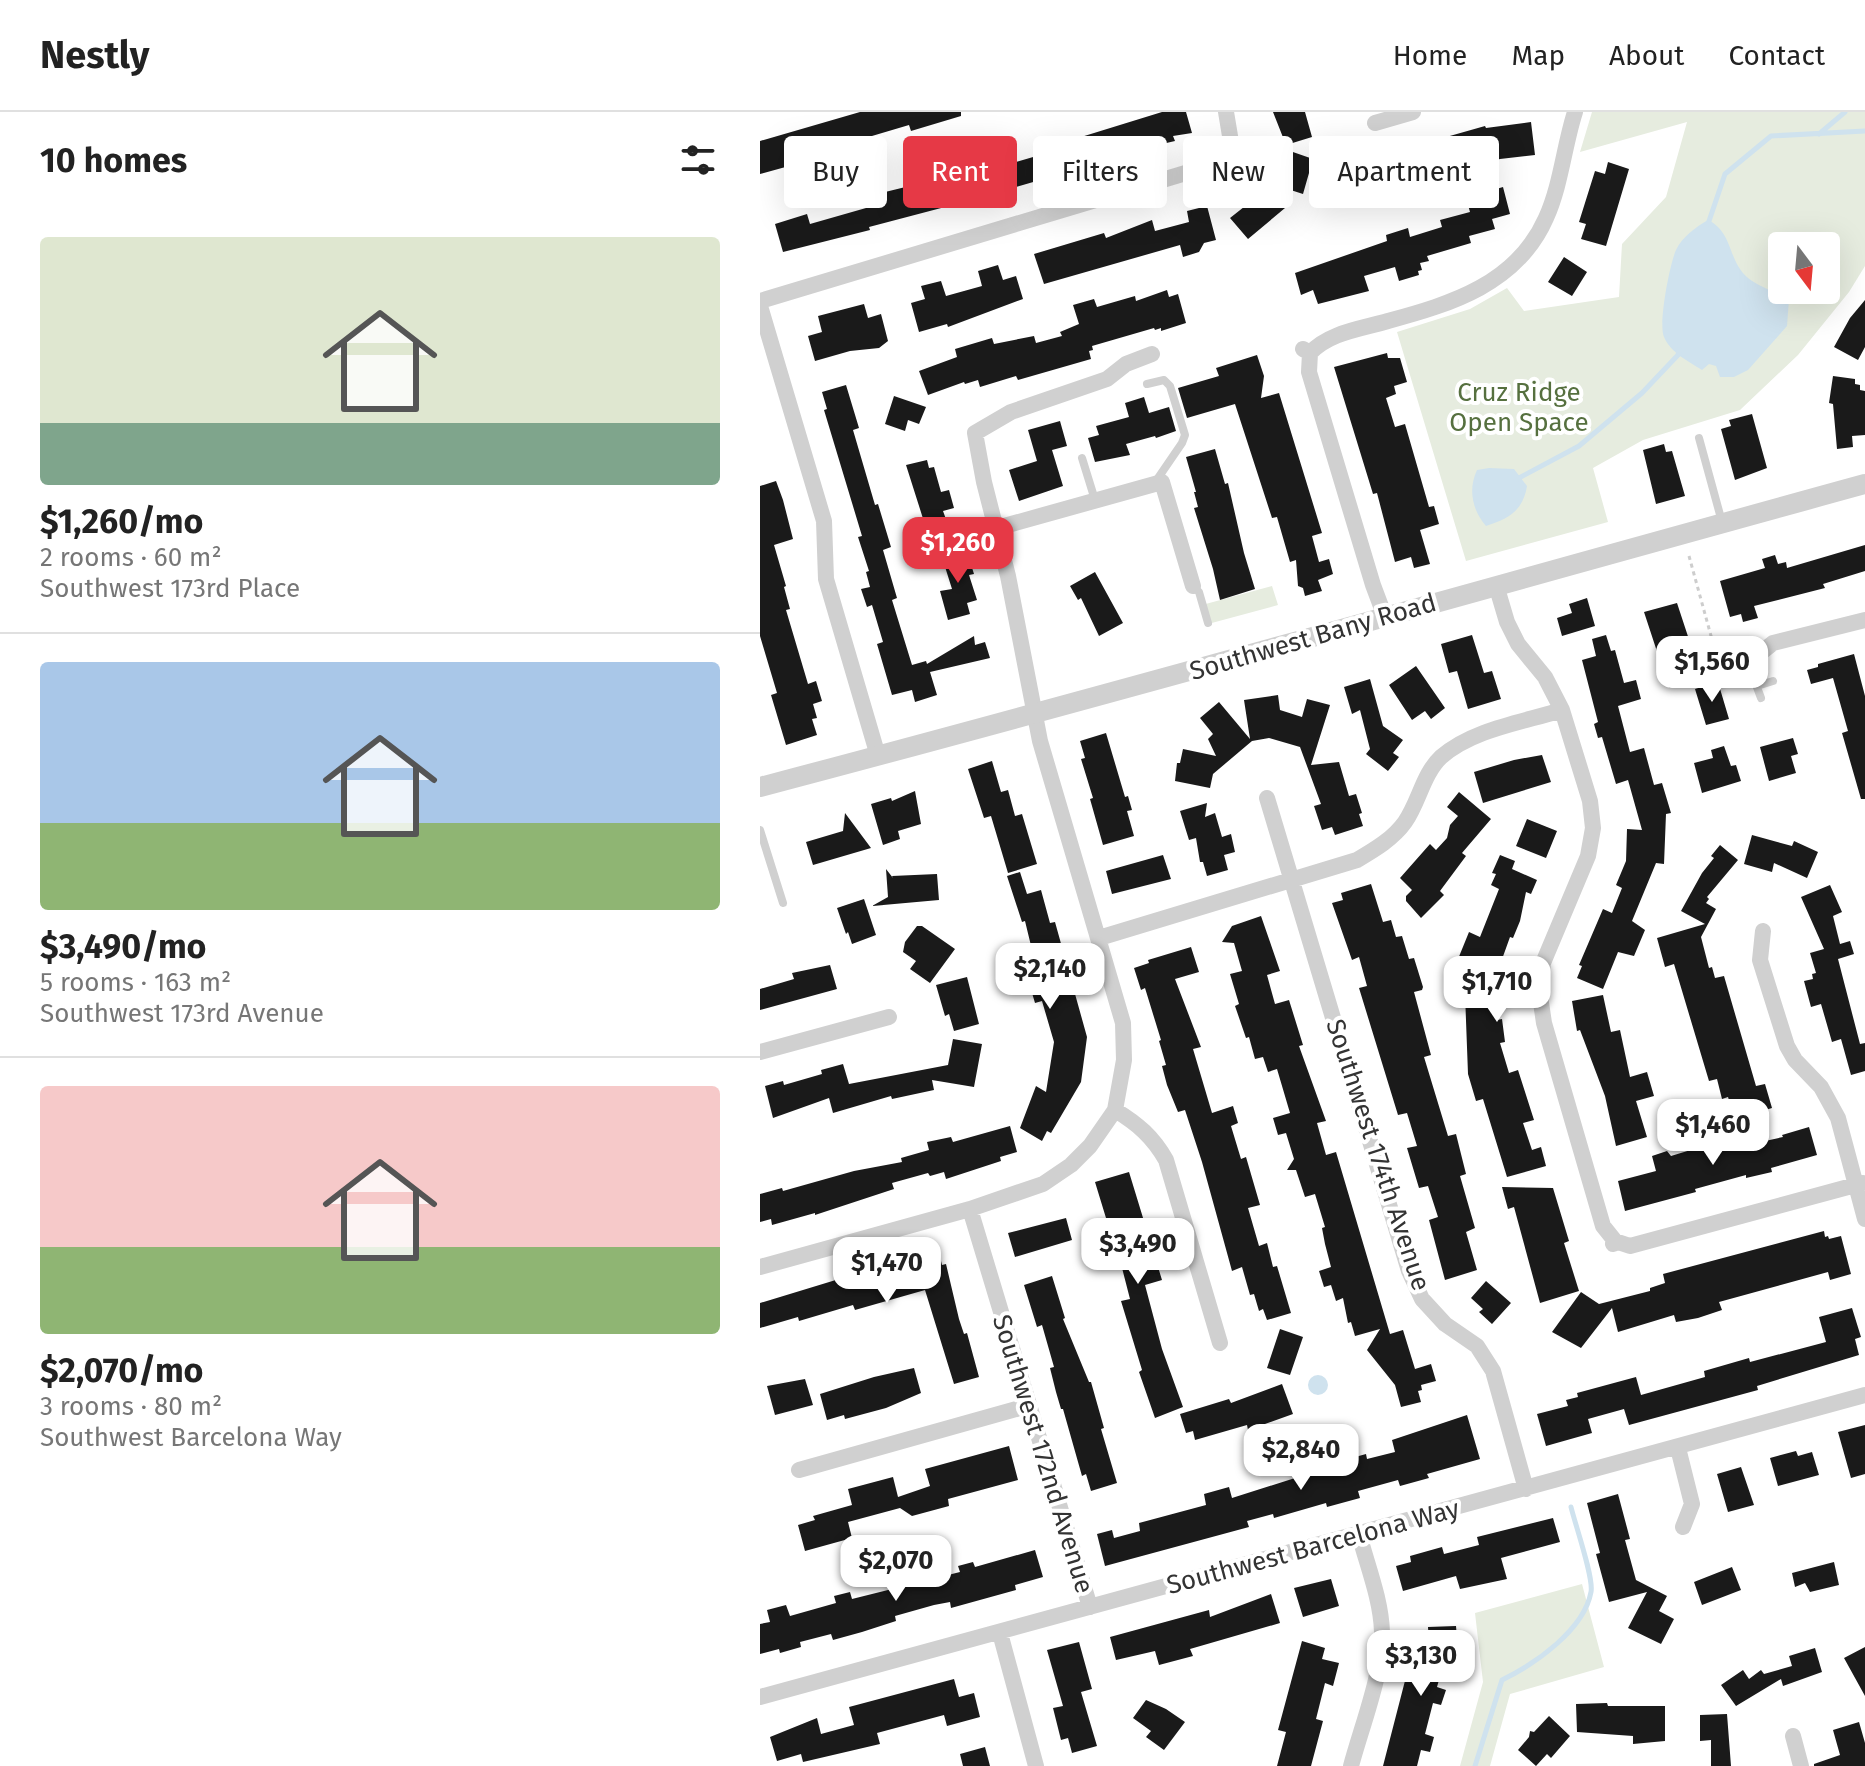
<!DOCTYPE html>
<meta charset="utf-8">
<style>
:root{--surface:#fff;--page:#f6f6f6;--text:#222;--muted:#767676;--line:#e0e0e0;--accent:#e63946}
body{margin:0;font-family:"Fira Sans",sans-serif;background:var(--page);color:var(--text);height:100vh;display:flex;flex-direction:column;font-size:30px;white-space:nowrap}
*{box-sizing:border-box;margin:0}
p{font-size:26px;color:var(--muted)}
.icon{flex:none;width:44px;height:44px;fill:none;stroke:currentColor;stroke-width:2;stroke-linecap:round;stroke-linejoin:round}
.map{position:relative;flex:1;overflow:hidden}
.panel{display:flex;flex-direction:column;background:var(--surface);width:760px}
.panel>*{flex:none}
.banner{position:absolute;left:24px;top:24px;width:760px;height:72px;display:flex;gap:16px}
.needle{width:52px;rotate:164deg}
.buttons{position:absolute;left:1008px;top:120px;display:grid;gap:16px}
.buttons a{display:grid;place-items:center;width:72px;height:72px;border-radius:8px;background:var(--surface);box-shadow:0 8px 32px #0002;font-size:40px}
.price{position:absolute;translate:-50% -68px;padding:0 18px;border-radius:16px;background:#fff;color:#222;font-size:26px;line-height:52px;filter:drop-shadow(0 2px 4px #0008)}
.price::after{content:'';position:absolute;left:50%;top:48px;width:24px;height:18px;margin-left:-12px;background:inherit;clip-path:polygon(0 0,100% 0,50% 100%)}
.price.active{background:var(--accent);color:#fff}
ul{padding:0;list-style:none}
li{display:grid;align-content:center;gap:16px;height:424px;padding:0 40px}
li+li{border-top:2px solid var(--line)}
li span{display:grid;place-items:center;height:248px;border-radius:8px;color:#555}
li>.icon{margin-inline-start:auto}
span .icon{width:144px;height:144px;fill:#fffc;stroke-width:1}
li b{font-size:34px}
h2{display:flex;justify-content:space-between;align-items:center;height:96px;padding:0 40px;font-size:34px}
.chip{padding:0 28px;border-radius:8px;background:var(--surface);box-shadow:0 8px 32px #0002;font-size:28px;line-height:72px}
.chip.active{background:var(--accent);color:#fff}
header{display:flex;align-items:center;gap:48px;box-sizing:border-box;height:112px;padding:0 40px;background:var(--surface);border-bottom:2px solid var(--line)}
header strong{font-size:38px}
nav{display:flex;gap:44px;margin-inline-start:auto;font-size:28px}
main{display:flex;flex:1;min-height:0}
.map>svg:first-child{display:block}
.green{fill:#e6ecdf;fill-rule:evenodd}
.water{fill:#cfe2ee}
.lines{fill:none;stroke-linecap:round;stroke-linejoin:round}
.stream{stroke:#cfe2ee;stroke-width:5}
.building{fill:#1a1a1a}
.path{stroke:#cdcdcd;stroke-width:3;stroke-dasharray:4 4;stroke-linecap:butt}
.service{stroke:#d0d0d0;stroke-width:8}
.minor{stroke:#d0d0d0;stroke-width:16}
.tertiary{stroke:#d0d0d0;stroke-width:20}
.labels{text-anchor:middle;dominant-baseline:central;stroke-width:8;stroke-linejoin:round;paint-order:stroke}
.park-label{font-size:26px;fill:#56703f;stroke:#fff}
.street-label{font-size:26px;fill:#333;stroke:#fff}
</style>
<header>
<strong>Nestly</strong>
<nav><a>Home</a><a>Map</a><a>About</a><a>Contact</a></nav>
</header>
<main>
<section class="panel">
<h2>10 homes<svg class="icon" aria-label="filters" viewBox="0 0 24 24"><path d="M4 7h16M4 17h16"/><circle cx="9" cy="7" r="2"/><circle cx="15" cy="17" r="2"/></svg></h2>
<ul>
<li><span style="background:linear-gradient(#dfe7d0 75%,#7fa58c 0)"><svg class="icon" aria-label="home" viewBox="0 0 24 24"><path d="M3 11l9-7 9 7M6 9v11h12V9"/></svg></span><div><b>$1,260/mo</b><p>2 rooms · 60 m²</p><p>Southwest 173rd Place</p></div></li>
<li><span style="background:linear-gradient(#a9c7e8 65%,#8fb573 0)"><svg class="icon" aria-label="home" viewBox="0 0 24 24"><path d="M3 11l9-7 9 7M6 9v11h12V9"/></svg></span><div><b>$3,490/mo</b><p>5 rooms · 163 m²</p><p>Southwest 173rd Avenue</p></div></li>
<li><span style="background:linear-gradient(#f6c9c9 65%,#8fb573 0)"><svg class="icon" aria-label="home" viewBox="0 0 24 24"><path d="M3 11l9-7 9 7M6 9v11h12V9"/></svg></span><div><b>$2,070/mo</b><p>3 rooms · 80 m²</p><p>Southwest Barcelona Way</p></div></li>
</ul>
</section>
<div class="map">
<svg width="1105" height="1654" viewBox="0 0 1105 1654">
<rect width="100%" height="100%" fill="#fff"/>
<path class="green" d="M832 0H1105V154L1089 180 1038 243 980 298 883 328 833 356 848 410 706 449 637 220 710 197 747 176 764 199 859 185 862 132 906 85 927 10 820 40ZM1022 134H1066V178H1022Z
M512 474 518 493 448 512 442 493Z
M822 1472 844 1555 750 1582 730 1654H700L723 1570 715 1501Z"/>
<path class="water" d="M948 108C974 121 967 148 988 166 999 175 1016 180 1029 187L1027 214 988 258 974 265H960L956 254 949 252 942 258C928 249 911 241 904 225 898 212 910 151 916 138 922 125 936 115 948 108Z
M729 356 754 357 767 374C763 399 748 407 726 414 712 398 708 377 717 358Z
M548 1273a10 10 0 1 1 20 0a10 10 0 1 1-20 0Z"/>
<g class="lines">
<path class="stream" d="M1059 22 1085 0
M948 112 965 62 1011 24 1105 19
M757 367 819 334 882 281 918 243 919 238
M715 1654 742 1568C775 1552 824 1518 831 1480 834 1466 815 1412 811 1395"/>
</g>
<path class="building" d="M100 0H201V4L151 19 149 13 85 32 87 38 0 62V29Z
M402 0H426L432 21 413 24 415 29 342 46 287 66 239 80 237 74 185 95 109 115 110 118 23 140 15 112 47 102 50 112 120 92 117 82 174 68 173 65 205 55 208 64 280 43 279 38Z
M513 0H545L552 25 526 33Z
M771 10 775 43 740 47 623 83 624 85 600 92 588 52 594 50 592 42 609 37 612 47 639 39 638 36 651 32V35L725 14 726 16Z
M530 39 553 47 543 82 512 72 518 56Z
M848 50 869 57 846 134 821 127 826 112 819 110 835 59 845 62Z
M743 75 750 102 732 107 735 117 709 124 711 131 667 144 669 149 660 151 662 158 658 159 659 163 639 169 635 155 604 164 609 179 558 192 553 178 541 183 535 161 627 129 626 123 648 116 650 125 682 115 680 108 710 100 706 86Z
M508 76 525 96 488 127 470 106Z
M447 94 456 128 444 131 439 140 423 145 420 133 284 172 274 142 344 121 346 126 392 108 395 119 429 110 427 99Z
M804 145 827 160 812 184 788 170Z
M238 153 243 168 256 164 263 187 188 215 187 212 159 220 151 191 165 187 161 174 181 169 186 184 222 174 218 159Z
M407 178 409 185 418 182 426 211 401 219V216L395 218 394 216 332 234 333 238 329 239 331 247 258 268 256 264 220 275 218 268 205 272 204 270 168 283 159 259 197 245 195 237 232 226 234 232 274 224 276 231 302 224 300 220 319 212 313 193 334 187 337 195 375 184 376 189Z
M1105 188V235L1098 248 1074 235 1090 206Z
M104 192 108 206 121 202 128 229 119 236 90 239 55 249 48 224 62 220 58 204Z
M627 241 628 246H640L647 270 634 274 636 282 626 286 635 315 645 312 669 395 674 394 679 412 660 418 670 452 654 456 651 445 635 450 617 381 613 382 574 255Z
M497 243 504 264 501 286 519 281 562 421 552 424 559 450 569 447 573 462 558 468 562 479 545 484 543 476 538 474 536 448 530 450 517 405 512 406 475 292 427 306 418 276 459 264 456 256Z
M1073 264 1095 267V272L1100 273V278L1105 279V323L1092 324 1093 335 1077 337 1073 292 1069 291Z
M86 273 99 316 93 318 115 393 118 392 131 435 123 438 137 486 132 488 152 553 166 549 167 552 214 524 215 533 225 530 230 546 170 560 177 583 155 590 152 578 132 583 117 532 123 530 112 493 107 495 101 477 110 475 106 460 109 459 98 425 102 424 64 298 67 297 62 280Z
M134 284 166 295 159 312 148 308 145 319 125 312Z
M384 285 389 301 409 295 416 319 396 326 395 324 366 332 370 343 335 350 328 326 339 323 336 314 369 305 365 291Z
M992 302 1007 356 975 368 961 317 971 314 969 308Z
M300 309 307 334 292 338 303 374 259 389 249 358 277 349 268 318Z
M904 332 906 340 912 339 925 384 896 392 883 338Z
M455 337 465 372 468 371 484 441 495 477 460 488 453 457 434 396 438 395 434 380H436L426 345Z
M167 348 169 356 174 355 181 380 189 378 194 396 183 399 187 410 166 416 146 353Z
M16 369 23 388 33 427 14 433 26 474 24 475 30 497 26 498 48 572 56 569 62 589 53 592 57 606 52 607 57 623 26 633 11 583 17 581 0 524V374Z
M1105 433V459L1063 472 1065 476 994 494 998 506 983 510 981 502 970 505 960 469 1005 456 1002 447 1015 443 1018 452 1026 450 1027 456Z
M199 437 202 445 208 443 214 462 209 463 217 488 207 491 210 502 188 508 180 479 192 477 181 442Z
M335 460 363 511 339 524 321 486 318 488 310 474Z
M827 486 835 514 802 524 797 506 812 501 809 492Z
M917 491 942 567 909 576 884 500Z
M712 523 724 561 732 559 741 587 708 597 697 559 689 561 681 532Z
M846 523 851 539 855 538 864 571 876 568 881 587 858 594 870 640 884 636 894 673 902 671 911 701 906 702 904 752 896 751 872 809 885 818 874 844 858 840 843 877 817 866 822 854 819 853 843 797 852 801 862 776 856 773 866 749 867 717 882 718 868 668 856 672 842 625 838 626 834 612 838 610 822 548 836 544 832 527Z
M1094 542 1105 584V687H1101L1082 621 1088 619 1073 566 1051 572 1047 558 1058 555V552Z
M656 554 685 596 671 607 665 599 652 608 629 573Z
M610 567 623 614 643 628 633 641 639 645 628 659 606 642 610 637 600 598 592 602 584 575Z
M958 570 969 607 946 613 935 577Z
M518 583 520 598 542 605 547 587 570 593 551 653 579 650 589 684 596 682 602 701 599 702 603 714 575 723 572 715 562 718 554 694 561 692 540 635 509 626 492 629 453 662 450 676 415 669 417 651H420L423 637 456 644 448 627 453 622 440 606 459 590 490 627 484 588Z
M346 621 365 685 368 684 372 698 367 699 374 724 343 733 330 687 333 686 321 647 325 646 320 629Z
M1033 626 1038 642 1031 644 1036 661 1009 669 1000 635Z
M964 634 971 654 976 653 981 669 942 681 934 651 953 646 951 638Z
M782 643 791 670 723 691 714 660 754 648Z
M232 649 241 680 248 678 255 704 262 702 277 752 248 761 231 704 224 706 208 657Z
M155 679 161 712 138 719 140 727 123 733 111 692 131 686 132 689Z
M699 680 731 707 702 741 706 744 680 779 684 783 661 806 646 789V784L652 778 640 766 670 732 676 738 687 726 690 713 698 704 687 695Z
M447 691 445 705 455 701 462 725 471 722 475 740 464 743 468 758 447 764 443 750H440L436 726 429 728 420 699Z
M85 701 111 736 53 753 46 730 83 719Z
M767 707 797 719 786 746 756 734Z
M992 723 1032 734 1034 729 1058 740 1047 766 1014 751 1012 760 984 752Z
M960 733 978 748 947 785 949 787 946 791 956 797 941 825 949 856 952 855 955 866 964 864 996 974 1005 972 1012 996 975 1007 968 985 962 987 957 967 949 969 914 852 905 855 897 826 945 812 921 799 942 761 954 746 951 744Z
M403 743 411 767 352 782 346 759Z
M740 743 755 749 752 757 777 768 771 782 766 780 760 809 753 826 750 825 736 864 737 908 742 907 745 930 740 931 749 961 758 958 774 1008 763 1011 772 1038 781 1035 786 1054 747 1065 723 987 716 989 708 962 704 855 696 852 709 820 720 825 739 777 731 773 736 762 732 761Z
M126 757 133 766 132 764 177 762 179 788 112 794 128 785Z
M260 760 267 782 281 778 290 811 295 810 327 925 321 970 291 1021 287 1019 282 1029 260 1016 276 974 286 980 294 930 282 889 275 891 267 864 255 868 250 849 273 842 265 809 262 810 247 764Z
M611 772 623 810 631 808 636 825 642 824 649 847 654 846 663 875 662 878 654 880 671 943 664 945 688 1024 696 1022 706 1062 700 1064 715 1116 706 1120 717 1158 685 1168 669 1108 678 1105 668 1074 659 1076 647 1036 657 1034 647 1001 638 1003 599 876 607 874 599 845 592 848 572 791 583 788 581 781Z
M1070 773 1082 800 1073 804 1080 832 1090 829 1094 842 1078 847 1100 932 1105 931V959L1091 963 1081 927 1072 930 1061 892 1051 895 1044 869 1053 867 1052 862 1056 861 1050 841 1064 837 1041 785Z
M104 787 116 823 92 832 88 820 86 822 77 796Z
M501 804 520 859 507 863 515 892 529 888 543 933 539 934 566 1009 557 1011 566 1043 576 1040 630 1222 643 1218 655 1257 671 1252 676 1269 661 1273 662 1278 658 1279 661 1290 641 1295 635 1273 607 1238 620 1217 595 1224 591 1210 588 1211 583 1186 576 1189 571 1173 564 1175 559 1159 571 1155 565 1132 562 1116 565 1115 555 1082 545 1085 536 1058H527L534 1047 526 1021 518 1023 513 1006 530 1001 517 957 508 960 503 945 495 947 489 925 486 926 475 894 479 892 470 862 482 859 474 831 462 830 472 814Z
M157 814H162L195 837 170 871 150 857 156 849 143 840 145 830Z
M431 835 439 860 415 867 441 935 433 937 452 1001 473 994 478 1011 471 1014 481 1047 486 1045 500 1093 488 1096 499 1134 507 1131 513 1155 517 1154 531 1201 507 1208 503 1197 499 1199 494 1182 490 1183 482 1155 472 1159 442 1050 425 998 418 1000 407 973 402 954 406 953 399 929 401 928 385 876 381 878 374 856 389 851 388 848Z
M70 853 77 877 0 898V877L34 867 32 861Z
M207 865 219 912 194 919 189 902 185 904 176 873Z
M843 883 851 920 860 918 870 965 887 960 894 984 876 989 887 1025 856 1034 845 984 820 918 817 919 812 889Z
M193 927 222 932 214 975 172 968 174 978 132 987 131 984 73 1001 69 986 13 1006 5 974 23 969 24 973 62 962 61 958 83 952 89 972 188 953Z
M250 1014 257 1040 240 1045 241 1049 186 1067 184 1060 170 1064 168 1061 132 1071 134 1077 55 1103V1101L12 1113 11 1107 0 1110V1082L22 1076 23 1079 94 1059 142 1050 141 1046 169 1038 167 1030 191 1025 193 1030Z
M1049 1015 1057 1043 1011 1056 1012 1060 986 1066V1063L935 1077 936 1080 865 1099 858 1069 896 1059 892 1044 907 1039 911 1044 970 1026 973 1036 1023 1025 1022 1023Z
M369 1060 402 1168 385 1173 402 1237 423 1295 395 1306 379 1260 382 1258 361 1189 370 1187 361 1152 355 1154 340 1108 346 1106 335 1070Z
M742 1075 793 1076 809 1129 804 1131 819 1179 780 1191 754 1095 748 1097Z
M306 1106 312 1128 255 1145 248 1121Z
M1064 1119 1065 1125 1068 1124 1069 1127 1081 1124 1091 1162 1070 1168 1068 1160 959 1190 962 1198 938 1206 916 1210 914 1203 858 1220 852 1196 821 1236 792 1220 821 1180 839 1192 890 1179V1176L905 1171 903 1162Z
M178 1137 182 1153 186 1152 199 1207 204 1222 207 1221 219 1265 194 1272 165 1178 95 1198 93 1193 39 1209 38 1205 0 1216V1191L102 1160 103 1163 131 1155 133 1161 159 1155 156 1143Z
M292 1164 305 1206 303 1207 329 1270H331L344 1316 341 1317 357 1371 331 1379 326 1362 322 1364 303 1297H301L296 1280 290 1256 294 1255 282 1213 277 1215 264 1173Z
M726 1169 751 1191 732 1212 719 1200 723 1197 711 1186Z
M1092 1196 1101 1225 1095 1227 1099 1243 997 1274 998 1278 869 1313 864 1297 828 1307 832 1321 786 1334 777 1302 808 1294 806 1288 818 1285 817 1281 876 1265 881 1283 945 1265 944 1259 989 1246 990 1250 1066 1230 1059 1205Z
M520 1217 543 1225 530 1263 507 1256Z
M154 1256 161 1281 126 1296 85 1307 84 1303 67 1308 60 1282 114 1265Z
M45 1267 53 1293 15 1303 7 1274Z
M522 1272 533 1302 488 1318 487 1313 435 1328 433 1319 426 1321 420 1302 469 1287 471 1291Z
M707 1303 720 1347 667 1362 669 1366 640 1374 638 1368 598 1379 600 1386 567 1395 566 1391 514 1406 513 1402 487 1409 489 1415 345 1454 337 1422 352 1418 354 1426 380 1419 379 1411 446 1393 444 1382 469 1375 472 1386 557 1359 556 1356 606 1342 607 1347 635 1340 632 1328Z
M1105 1313V1362L1091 1366 1078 1320Z
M249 1334 258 1368 188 1387 189 1394 152 1404 140 1396 88 1410 92 1426 45 1439 38 1413 55 1408 53 1404 92 1393 88 1377 133 1365 138 1385 170 1374 165 1357Z
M1036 1339 1038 1344 1052 1340 1059 1363 1018 1374 1010 1346Z
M981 1355 994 1393 968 1400 957 1362Z
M858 1382 870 1427 865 1428 876 1468 907 1484 899 1499 914 1507 901 1532 868 1516 887 1480 849 1490 836 1442 840 1441 827 1391Z
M793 1406 800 1430 741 1446 747 1467 700 1477 696 1464 643 1479 636 1454 651 1450 650 1444 682 1435 684 1442 719 1433 717 1425Z
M275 1438 283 1465 255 1473 256 1478 191 1496 190 1490 174 1493 135 1504 136 1509 102 1520 73 1528 71 1522 40 1530 41 1535 20 1541 19 1537 0 1542V1512L10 1510 7 1498 26 1493 30 1504 76 1491 74 1484 90 1480 92 1487 200 1460 198 1454 213 1450 215 1455Z
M1074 1450 1079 1473 1050 1480 1045 1471 1035 1475 1032 1461Z
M972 1455 981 1478 942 1493 934 1470Z
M571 1467 579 1494 543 1505 534 1476Z
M511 1482 520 1511 430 1537 433 1544 399 1553 395 1539 356 1548 350 1525 449 1498 450 1505Z
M696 1514 699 1549 684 1550 677 1575 686 1578 681 1593 673 1591 665 1622 674 1625 670 1640 661 1638 657 1654H623L647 1561 654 1562 652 1534 669 1532 668 1515Z
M542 1529 565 1536 562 1547 579 1551 573 1574 565 1571 556 1607 563 1609 551 1654H517L526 1620 518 1618Z
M319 1530 332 1577 321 1580 337 1634 312 1641 308 1626 301 1628 293 1596 303 1594 287 1538Z
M1105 1535V1584L1084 1546Z
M1055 1536 1062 1560 1023 1574 1021 1567 976 1594 961 1573 983 1558 989 1567 1001 1558 1004 1562 1032 1554 1029 1544Z
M194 1567 199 1585 214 1581 220 1605 187 1614 184 1603 117 1621 120 1632 43 1650 41 1642 17 1649 10 1625 57 1606 61 1622 94 1613 89 1595Z
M386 1588 406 1597 425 1610 404 1638 386 1625 391 1619 373 1606Z
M847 1591 848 1594H905V1629L873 1632V1624L817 1620 816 1592Z
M967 1602 971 1654H951V1628L940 1629V1603Z
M789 1604 810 1624 791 1646 787 1642 776 1654 758 1638 769 1625 770 1619 774 1620Z
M1099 1610 1105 1631V1654H1054V1652L1080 1643 1073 1618Z
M225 1635 230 1654H203L200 1642Z"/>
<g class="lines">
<path class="path" d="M929 444 956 542"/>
<path class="service" d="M387 272 404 268 410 274 425 323 422 331 396 369
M939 326 962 410
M322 346 335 388
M433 474 439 480 448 511
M959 555 982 549 988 551 1001 586
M997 574 1013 569
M0 718 23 791"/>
<path class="minor" d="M615 11 653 0
M0 189 429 60 473 42 466 0
M0 194 64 409 66 467 118 644
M543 237 550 241C570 220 601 217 628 209 691 192 757 172 786 106 801 73 804 34 815 0
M550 241 549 260 613 473 625 505
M237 416 402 370 433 474
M736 473 747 510 758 532 785 565 802 598 830 689 833 716 828 744 783 851 779 877 784 911 843 1114 855 1129 853 1132
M988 551 1013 531 1105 508
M507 686 649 1159 662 1187 685 1212 717 1234 733 1259 766 1377
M1003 819 1000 848 1027 934 1035 948 1061 975 1078 1006 1105 1107
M339 826 597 748C614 738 633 727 645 710 659 690 663 662 681 645 713 617 764 610 802 598
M0 940 129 905
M355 998C378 1012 393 1025 406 1048L460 1231
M210 1097 330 1495
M855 1129 870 1134 1103 1071
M0 1155 210 1097 283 1072 311 1053 330 1034 355 998 364 948 363 911 280 629 248 464 224 370 215 321 251 300 347 267 366 252 392 242
M918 1336 932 1392 923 1415
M39 1358 267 1294
M240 1521 276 1654
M0 1585 1105 1283
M1033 1624 1041 1654
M591 1654C602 1613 623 1561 622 1520 621 1487 607 1453 599 1422"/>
<path class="tertiary" d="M0 675C369 578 737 473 1105 372"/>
</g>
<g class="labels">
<g class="park-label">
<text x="759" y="280">Cruz Ridge<tspan x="759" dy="30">Open Space</tspan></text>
</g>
<g class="street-label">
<text transform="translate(553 525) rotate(-16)">Southwest Bany Road</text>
<text transform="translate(618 1043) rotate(72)">Southwest 174th Avenue</text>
<text transform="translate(283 1342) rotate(73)">Southwest 172nd Avenue</text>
<text transform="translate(553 1435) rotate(-15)">Southwest Barcelona Way</text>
</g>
</g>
</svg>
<div class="buttons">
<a><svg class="needle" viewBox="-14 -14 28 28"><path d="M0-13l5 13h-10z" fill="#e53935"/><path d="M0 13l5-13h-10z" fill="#767676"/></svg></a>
</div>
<b class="price active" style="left:198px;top:473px">$1,260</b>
<b class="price" style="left:952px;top:592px">$1,560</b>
<b class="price" style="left:290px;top:899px">$2,140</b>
<b class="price" style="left:737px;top:912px">$1,710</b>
<b class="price" style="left:953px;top:1055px">$1,460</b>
<b class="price" style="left:378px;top:1174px">$3,490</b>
<b class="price" style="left:127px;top:1193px">$1,470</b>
<b class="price" style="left:541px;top:1380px">$2,840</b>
<b class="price" style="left:136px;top:1491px">$2,070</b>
<b class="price" style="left:661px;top:1586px">$3,130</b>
<div class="banner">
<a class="chip">Buy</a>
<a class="chip active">Rent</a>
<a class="chip">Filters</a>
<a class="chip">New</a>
<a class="chip">Apartment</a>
</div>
</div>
</main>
